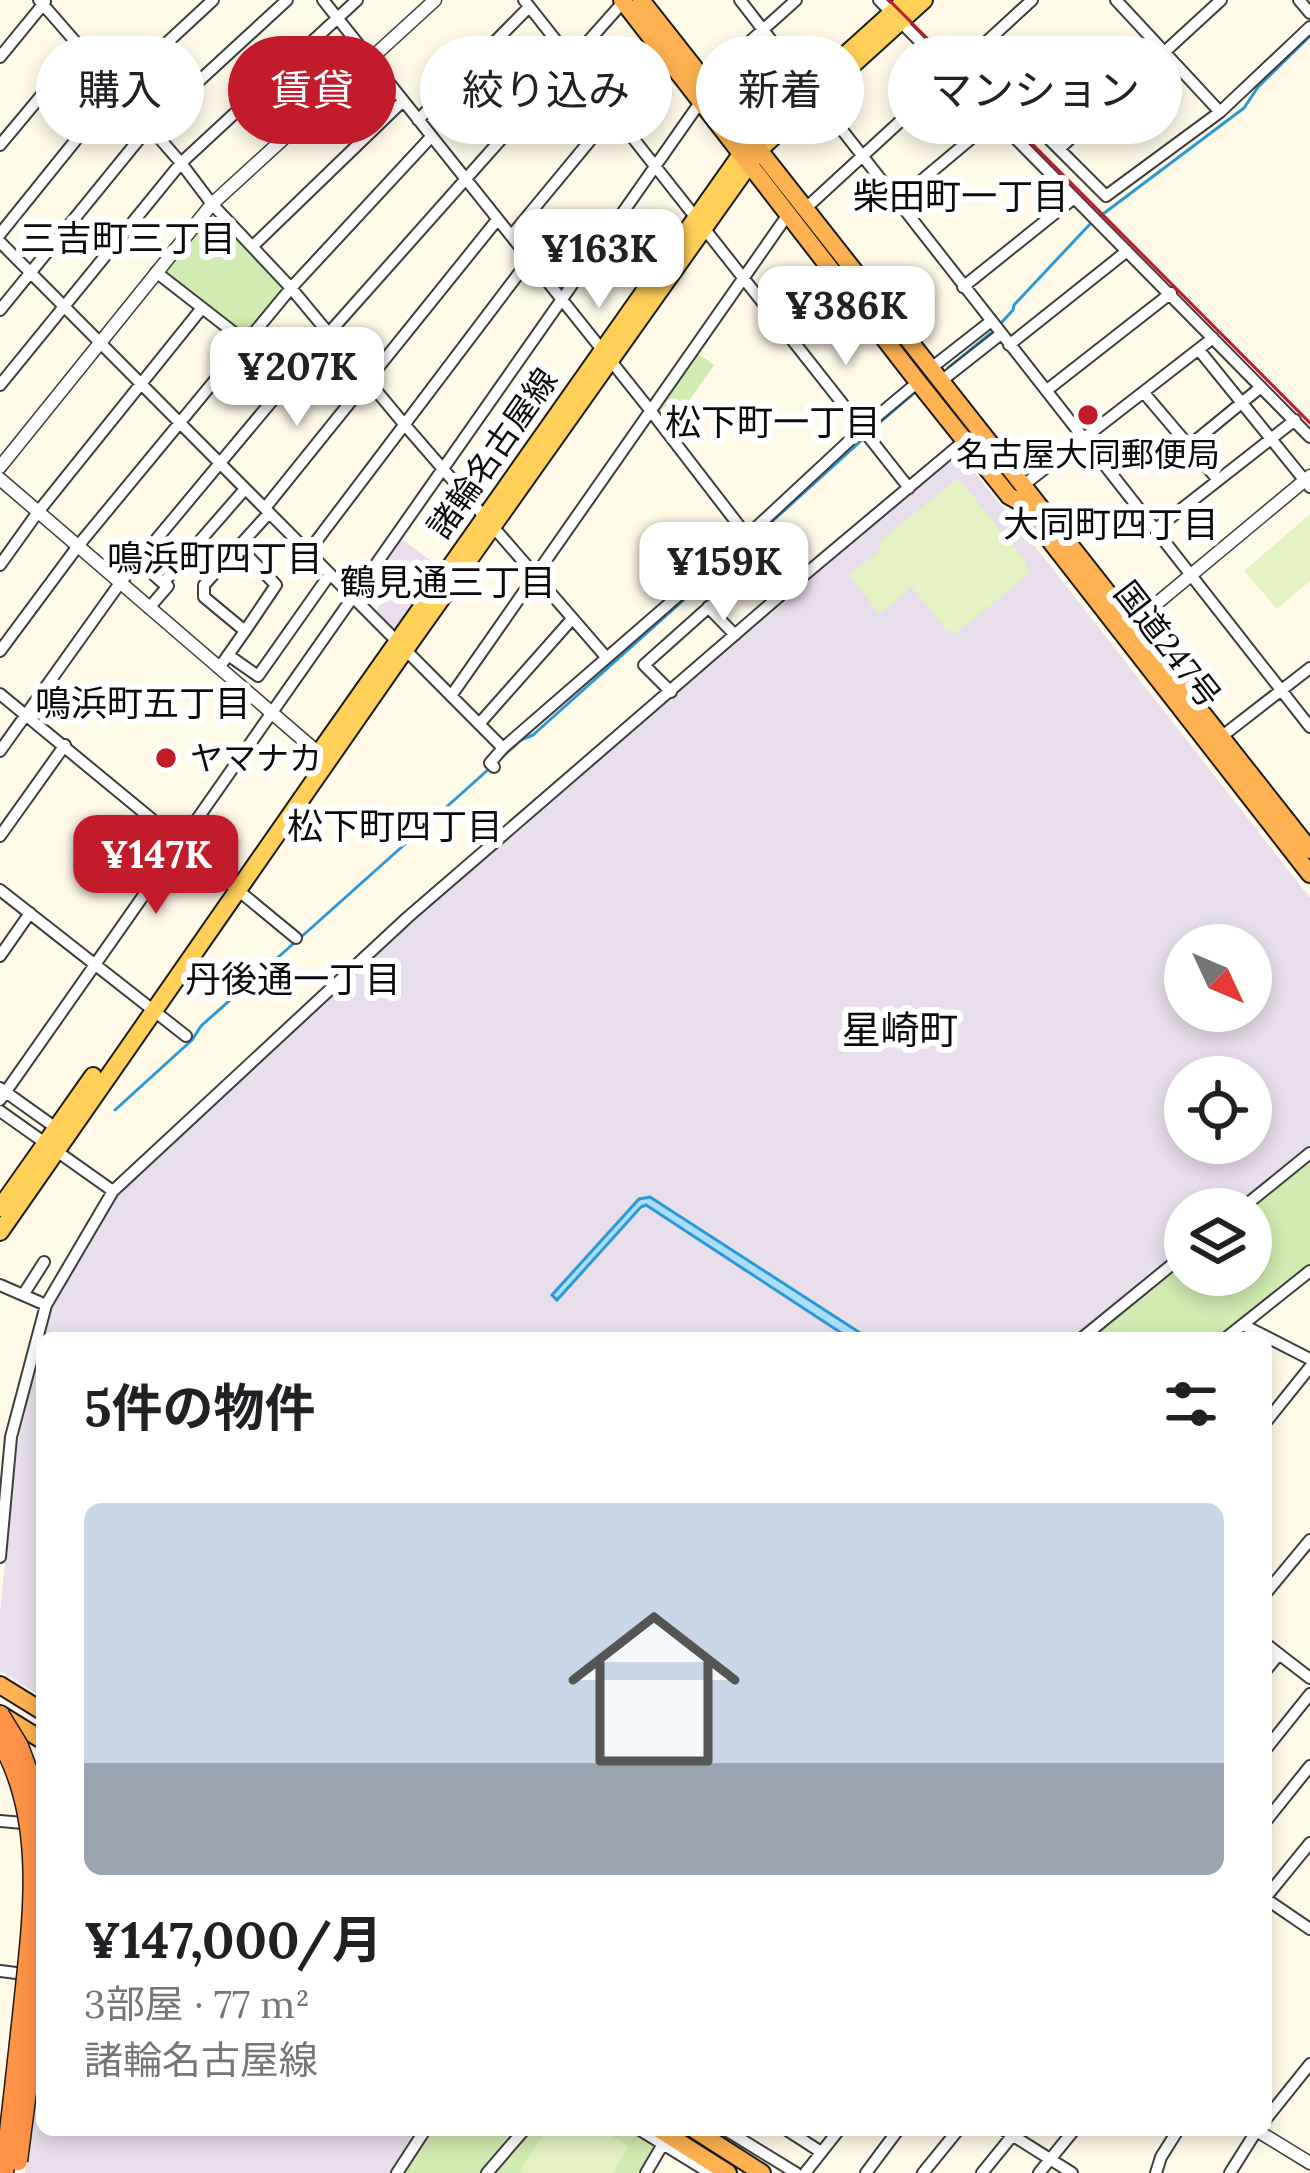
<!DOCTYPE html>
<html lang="ja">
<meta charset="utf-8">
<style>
:root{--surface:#fff;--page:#f2f2f2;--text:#202124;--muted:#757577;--accent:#c21b2a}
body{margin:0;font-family:Lora,"Noto Sans JP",serif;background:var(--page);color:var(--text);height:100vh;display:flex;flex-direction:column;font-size:45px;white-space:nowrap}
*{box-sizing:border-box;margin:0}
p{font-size:39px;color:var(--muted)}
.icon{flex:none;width:66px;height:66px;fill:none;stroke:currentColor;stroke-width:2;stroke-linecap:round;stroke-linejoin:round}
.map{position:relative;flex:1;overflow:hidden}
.side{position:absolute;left:36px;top:1332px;width:1236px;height:804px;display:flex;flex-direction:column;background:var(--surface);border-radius:18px;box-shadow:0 6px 18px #0003}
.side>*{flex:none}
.hud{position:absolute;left:36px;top:36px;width:1239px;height:108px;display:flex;gap:24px}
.needle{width:78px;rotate:134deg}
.fabs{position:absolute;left:1164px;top:924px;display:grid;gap:24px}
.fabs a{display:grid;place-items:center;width:108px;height:108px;border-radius:50%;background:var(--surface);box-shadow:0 6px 18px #0003;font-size:60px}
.price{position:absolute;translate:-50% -102px;padding:0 27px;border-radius:24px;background:#fff;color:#222;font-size:39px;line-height:78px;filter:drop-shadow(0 3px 6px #0008)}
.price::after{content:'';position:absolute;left:50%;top:72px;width:36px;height:27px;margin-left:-18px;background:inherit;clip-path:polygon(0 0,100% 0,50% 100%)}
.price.current{background:var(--accent);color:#fff}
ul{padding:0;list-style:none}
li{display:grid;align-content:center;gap:24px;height:636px;padding:0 48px}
li span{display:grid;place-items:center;height:372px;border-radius:18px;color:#555}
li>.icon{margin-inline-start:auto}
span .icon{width:216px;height:216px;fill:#fffc;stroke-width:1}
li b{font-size:51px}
h2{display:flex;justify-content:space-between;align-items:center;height:144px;padding:0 48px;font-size:51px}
.chip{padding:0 42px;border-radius:54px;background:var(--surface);box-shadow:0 6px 18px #0003;font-size:42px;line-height:108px}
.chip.current{background:var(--accent);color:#fff}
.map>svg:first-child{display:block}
.industrial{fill:#e9deeb;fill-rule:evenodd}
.green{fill:#d1ebb0}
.pitch{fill:#e4f2c2}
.water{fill:#a9dffa;stroke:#2c99d6;stroke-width:3}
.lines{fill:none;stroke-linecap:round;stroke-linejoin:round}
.stream{stroke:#2c99d6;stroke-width:3}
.minor-casing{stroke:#3e3e3e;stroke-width:14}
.tertiary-casing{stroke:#3e3e3e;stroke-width:15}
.primary-casing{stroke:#1c1c1c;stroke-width:20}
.trunk-casing{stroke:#1c1c1c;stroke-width:20}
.minor{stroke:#fff;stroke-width:10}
.tertiary{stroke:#fff;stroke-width:12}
.primary{stroke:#ffcf58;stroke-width:16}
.trunk{stroke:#feb150;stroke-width:16}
.rail{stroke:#c21b2a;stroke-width:3}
.motorway-bridge-casing{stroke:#1c1c1c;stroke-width:21;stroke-linecap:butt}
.motorway-bridge{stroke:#fe9347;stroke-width:18}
.poi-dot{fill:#c21b2a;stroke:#fff;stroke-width:4.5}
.labels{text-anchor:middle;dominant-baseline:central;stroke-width:12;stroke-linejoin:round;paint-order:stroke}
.street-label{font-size:33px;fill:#0b0b0b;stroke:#fff}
.poi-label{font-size:33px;fill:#0b0b0b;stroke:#fff}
.neighbourhood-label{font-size:36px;fill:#0b0b0b;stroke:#fff}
.quarter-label{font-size:39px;fill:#0b0b0b;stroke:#fff}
</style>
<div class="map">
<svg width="1310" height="2173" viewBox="0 0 1310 2173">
<rect width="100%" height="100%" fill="#fffae8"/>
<path class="industrial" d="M955 456 962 457 1049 564 1310 898V1147L1233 1209H1185V1248L1073 1338H864L639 1200 554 1291 558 1297 645 1206 850 1338H43L51 1309 120 1190 418 916ZM1185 945H1251V1011H1185ZM1185 1077H1251V1143H1185Z
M399 538 439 566 395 628H391L375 612 395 584 378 570Z
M42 1343V1697L0 1671V1612L18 1440Z
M42 2018V2130H420L393 2173H25Z"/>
<path class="green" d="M214 215 220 216 283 286V291L247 335H242L169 276 167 270Z
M696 352 714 365 673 424 654 409Z
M1310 1155V1265L1219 1338H1087L1185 1258V1275H1251V1209H1244Z
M432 2130H512L481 2173H405Z
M529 2130H632L655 2144 638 2173H492L504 2163Z"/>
<path class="pitch" d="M958 478 1024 559 1029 574 956 633 947 631 912 587 879 614 849 575 882 549 878 543Z
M1310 514V581L1277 609 1244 571Z
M547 2130H603L629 2147 613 2173H522L519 2171Z"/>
<path class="water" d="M650 1197 868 1338H849L646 1205 641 1207 557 1300 552 1295 639 1199Z"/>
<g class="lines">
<path class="stream" d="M1099 217 1244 108 1258 87 1310 36
M1001 323 1013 310 1014 305 1091 223
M948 368 991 333
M871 430 915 392
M767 526 862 440
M501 758 521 740 533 735 746 544
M300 938 490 768
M115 1110 192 1040 201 1026 293 944"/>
<defs>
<path id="minor" d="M39 0 181 163 212 204 291 288 404 424 606 657
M323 0 650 410 747 536 790 587
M524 0 909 488
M740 0 808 88
M879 0 1310 437
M1116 0 1220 112
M1299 0 1310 13
M0 57 45 2
M969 59 1106 196 1220 112 1310 27
M705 82 796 0
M817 98 1310 727
M418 120 529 7
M0 145 81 48
M1059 149 1221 0
M898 200 997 117
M806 208 1032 0
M0 234 117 89 213 0
M511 236 612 114
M0 242 503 748
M254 245 403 101
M156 272 246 342
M963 287 1074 198
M0 310 149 127 287 0
M1009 345 1127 251
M1199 350 1310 487
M930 369 990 322
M940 382 1001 334
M0 385 181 163 357 0
M1047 390 1171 293
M1144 393 1218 480
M1189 446 1261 387
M1021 487 1213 338
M265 508 497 220
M1156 529 1295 420
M239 547 276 585 245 631
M308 552 529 260
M138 561 163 583
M0 565 38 512 202 308
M708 607 735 635
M149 608 168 586 163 583 245 489
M0 651 78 546 291 288 431 137
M228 655 258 676 330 574
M219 668 245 631 204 597V585L269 513
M671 692 644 665 765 557
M0 694 296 938
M451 696 789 213
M479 724 572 619
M1221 737 1310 668
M0 751 120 583 220 463 328 334 625 0
M494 767 490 763 503 748 747 536 863 428 918 382
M0 836 65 745
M0 890 186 1036
M0 956 30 913
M0 1088 56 1128
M0 1100 701 101
M0 1111 113 1191
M1241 1209 1310 1153
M0 1285 46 1305
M23 1295 44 1262
M1243 1325 1310 1359
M1082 1338 1185 1254
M1226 1338 1310 1271
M1266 1422 1310 1367
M0 1557 11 1437 46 1305 113 1191 408 917 790 587 964 441
M1266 1593 1310 1540
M1266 1644 1310 1678
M1266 1670 1279 1654
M1266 1749 1310 1694
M0 1821 23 1823
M1266 1821 1310 1766
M1266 1897 1310 1843
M1266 1899 1310 1929
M0 1971 24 1974
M1266 2119 1310 2064
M640 2130 710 2173
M726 2130 796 2173
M787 2130 821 2152
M1004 2130 1072 2173
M397 2173 425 2130
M487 2173 524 2130
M646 2173 663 2144
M805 2173 839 2130
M866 2173 898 2130
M923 2173 958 2130
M982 2173 1012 2136
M1039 2173 1074 2130
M1156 2173 1161 2157 1178 2130
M1230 2173 1257 2130"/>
<path id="tertiary" d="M0 467 212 204 435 0
M0 479 322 756
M1126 629 1310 476
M1256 2130 1310 2163"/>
<path id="primary" d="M321 750 751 140 906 0
M0 1208 93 1076
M0 1232 405 650 760 149 924 0"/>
<path id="trunk" d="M622 0 918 382 1009 496 1020 502 1310 874
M641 0 1310 850
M0 1685 42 1711
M0 1714 42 1740
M660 2130 728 2173
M695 2130 762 2173"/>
</defs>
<use href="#minor" class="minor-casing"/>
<use href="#tertiary" class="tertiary-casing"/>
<use href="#primary" class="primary-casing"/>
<use href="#trunk" class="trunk-casing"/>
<use href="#minor" class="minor"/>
<use href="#tertiary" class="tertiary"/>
<use href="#primary" class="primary"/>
<use href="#trunk" class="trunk"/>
<path class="rail" d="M889 0 1310 423"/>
<defs>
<path id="motorway-bridge" d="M0 1715 19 1746 42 1809
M0 1740C47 1820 32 1919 23 2006 17 2061 11 2117 4 2173
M18 2161 42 1976"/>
</defs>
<use href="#motorway-bridge" class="motorway-bridge-casing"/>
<use href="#motorway-bridge" class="motorway-bridge"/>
</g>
<g class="poi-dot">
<circle cx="1088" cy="415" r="12"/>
<circle cx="166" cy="758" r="12"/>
</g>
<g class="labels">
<g class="street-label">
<text transform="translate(492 453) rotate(-55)">諸輪名古屋線</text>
<text transform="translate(1168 644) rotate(52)">国道247号</text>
</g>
<g class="poi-label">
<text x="1088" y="454">名古屋大同郵便局</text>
<text x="190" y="758" text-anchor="start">ヤマナカ</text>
</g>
<g class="neighbourhood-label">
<text x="961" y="196">柴田町一丁目</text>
<text x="128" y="238">三吉町三丁目</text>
<text x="773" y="422">松下町一丁目</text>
<text x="1111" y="524">大同町四丁目</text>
<text x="215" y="558">鳴浜町四丁目</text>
<text x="448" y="582">鶴見通三丁目</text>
<text x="143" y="703">鳴浜町五丁目</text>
<text x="395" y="826">松下町四丁目</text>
<text x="293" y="979">丹後通一丁目</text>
</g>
<g class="quarter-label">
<text x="900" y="1030">星崎町</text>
</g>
</g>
</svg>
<div class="fabs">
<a><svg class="needle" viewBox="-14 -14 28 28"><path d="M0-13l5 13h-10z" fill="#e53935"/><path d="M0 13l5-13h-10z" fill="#757577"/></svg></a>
<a><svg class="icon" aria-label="locate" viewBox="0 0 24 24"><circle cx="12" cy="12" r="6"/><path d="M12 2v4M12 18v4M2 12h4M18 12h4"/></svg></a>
<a><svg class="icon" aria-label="layers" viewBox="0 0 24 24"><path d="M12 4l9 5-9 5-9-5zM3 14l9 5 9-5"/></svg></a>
</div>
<b class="price" style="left:599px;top:311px">¥163K</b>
<b class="price" style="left:846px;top:368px">¥386K</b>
<b class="price" style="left:297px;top:429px">¥207K</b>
<b class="price" style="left:724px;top:624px">¥159K</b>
<b class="price current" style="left:156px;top:917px">¥147K</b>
<div class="hud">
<a class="chip">購入</a>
<a class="chip current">賃貸</a>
<a class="chip">絞り込み</a>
<a class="chip">新着</a>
<a class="chip">マンション</a>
</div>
<section class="side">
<h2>5件の物件<svg class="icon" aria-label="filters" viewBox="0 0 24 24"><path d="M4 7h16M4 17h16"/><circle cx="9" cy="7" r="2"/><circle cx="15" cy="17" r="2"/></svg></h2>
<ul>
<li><span style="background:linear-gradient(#c9d6e8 70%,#9aa5b1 0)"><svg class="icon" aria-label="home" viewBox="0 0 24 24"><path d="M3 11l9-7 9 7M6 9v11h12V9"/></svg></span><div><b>¥147,000/月</b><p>3部屋 · 77 m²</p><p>諸輪名古屋線</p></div></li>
</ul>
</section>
</div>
